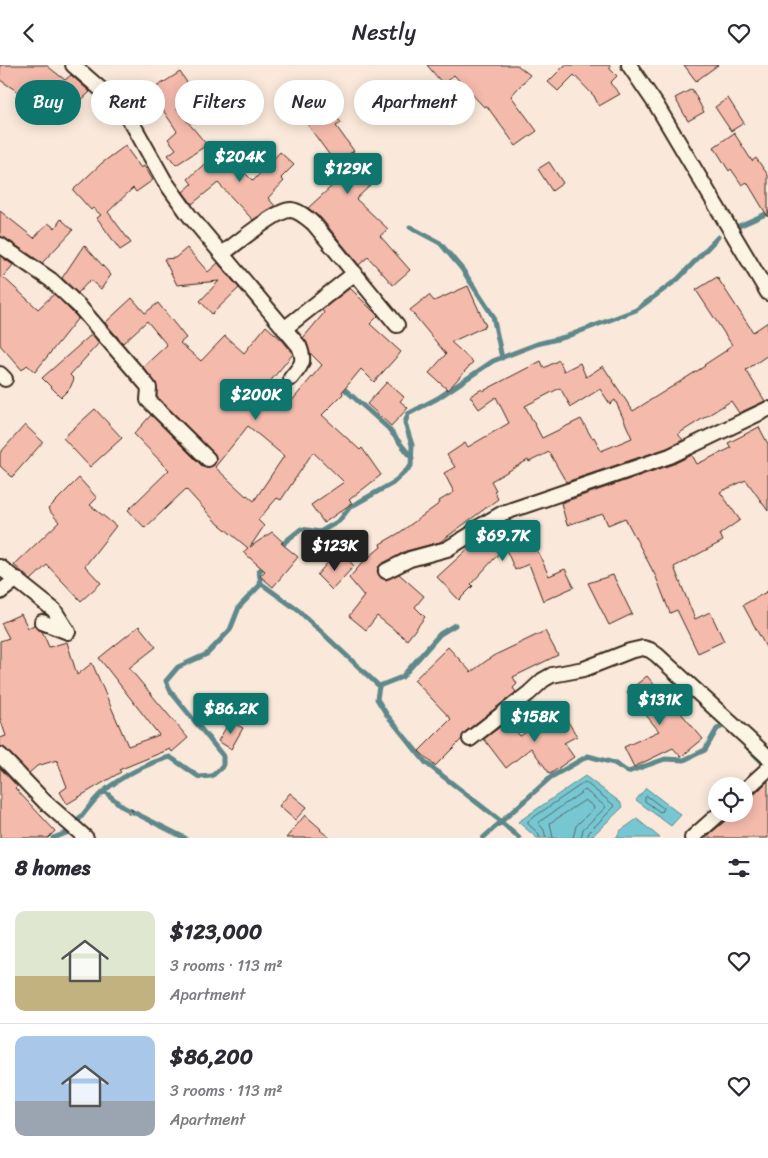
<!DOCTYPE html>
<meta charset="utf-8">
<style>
:root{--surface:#fff;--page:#f2f2f3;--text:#2b2b33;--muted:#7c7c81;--line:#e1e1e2;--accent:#0f766e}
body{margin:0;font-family:Sriracha,sans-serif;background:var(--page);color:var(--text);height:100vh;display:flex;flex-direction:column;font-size:19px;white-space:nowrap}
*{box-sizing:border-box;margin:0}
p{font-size:16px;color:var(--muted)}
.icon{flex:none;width:28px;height:28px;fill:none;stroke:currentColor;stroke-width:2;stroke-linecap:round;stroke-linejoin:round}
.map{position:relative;height:773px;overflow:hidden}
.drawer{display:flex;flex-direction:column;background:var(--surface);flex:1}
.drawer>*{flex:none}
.top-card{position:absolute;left:15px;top:15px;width:500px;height:45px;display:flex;gap:10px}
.buttons{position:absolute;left:708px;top:712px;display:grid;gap:10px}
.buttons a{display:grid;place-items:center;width:45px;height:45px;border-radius:50%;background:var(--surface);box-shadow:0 2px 12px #0003;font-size:25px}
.price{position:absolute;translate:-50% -42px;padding:0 11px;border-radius:5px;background:var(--accent);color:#fff;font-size:16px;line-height:32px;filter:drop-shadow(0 1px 2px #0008)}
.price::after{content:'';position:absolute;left:50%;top:30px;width:15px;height:11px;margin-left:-8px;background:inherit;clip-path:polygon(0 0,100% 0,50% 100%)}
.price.current{background:#222;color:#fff}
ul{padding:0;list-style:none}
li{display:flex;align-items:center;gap:15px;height:125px;padding:0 15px}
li+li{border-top:1px solid var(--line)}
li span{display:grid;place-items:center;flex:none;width:140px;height:100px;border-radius:10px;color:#555}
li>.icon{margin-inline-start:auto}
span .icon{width:60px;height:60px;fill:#fffc;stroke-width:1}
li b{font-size:21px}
h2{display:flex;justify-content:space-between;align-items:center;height:60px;padding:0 15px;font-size:21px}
.tag{padding:0 18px;border-radius:22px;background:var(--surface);box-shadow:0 2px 12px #0003;font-size:18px;line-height:45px}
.tag.current{background:var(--accent);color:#fff}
header{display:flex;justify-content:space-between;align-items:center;height:65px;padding:0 15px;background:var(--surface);font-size:22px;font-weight:600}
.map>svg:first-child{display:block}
.water{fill:#77c7d3;stroke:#5f888b}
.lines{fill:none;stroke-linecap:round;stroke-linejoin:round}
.shore{stroke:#536966;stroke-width:1}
.stream{stroke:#5f888b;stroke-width:5}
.building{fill:#f4baac;stroke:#3b2a1e;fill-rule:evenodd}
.minor-casing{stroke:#3b2a1e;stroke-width:18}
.path{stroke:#3b2a1e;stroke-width:3;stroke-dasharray:1 4;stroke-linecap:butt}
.minor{stroke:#fcf5e5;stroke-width:14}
</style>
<header><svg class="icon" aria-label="back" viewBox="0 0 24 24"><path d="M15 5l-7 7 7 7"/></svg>Nestly<svg class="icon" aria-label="heart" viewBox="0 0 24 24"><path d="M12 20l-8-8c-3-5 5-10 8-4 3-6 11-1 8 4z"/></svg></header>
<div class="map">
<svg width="768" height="773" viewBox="0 0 768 773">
<rect width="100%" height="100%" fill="#fae9da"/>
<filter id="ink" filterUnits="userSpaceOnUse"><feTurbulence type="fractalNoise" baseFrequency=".02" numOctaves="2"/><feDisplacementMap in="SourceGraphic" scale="10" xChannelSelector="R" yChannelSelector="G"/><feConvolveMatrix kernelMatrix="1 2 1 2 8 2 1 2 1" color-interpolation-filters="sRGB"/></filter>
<g filter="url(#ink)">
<path class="water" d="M585 711 620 737 623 742 590 773H537L518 757Z
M646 723 681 750 671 761 636 735Z
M637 754 660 773H616L620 766Z"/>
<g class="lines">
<path class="shore" d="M647 731 663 743V746L660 747 645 736V733Z
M540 773 538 768 528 759V756L585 717 615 741 589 767 587 773
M546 773 544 765 539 759V757L585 725 606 742 583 764 581 773
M553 773 550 758 585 735 593 741 594 743 576 761 573 773"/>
<path class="stream" d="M739 161 768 148
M410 162 440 178 462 204 493 251 502 293
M341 321 388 363 412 393
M279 485 286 476 301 464 320 467 339 456 350 442 393 418 411 401 412 380 405 358 408 349 438 333 493 296 537 279 565 272 636 245 678 214 718 172
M259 517 299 546 379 621 402 612 440 569 455 560
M379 621 377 634 387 650 426 698 498 754 519 773
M748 683 764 699
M104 726 123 742 185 773
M78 756C86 746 94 734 104 726 122 711 148 698 170 692L199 712 212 711 223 701V691L171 627 166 616 178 602 207 589 230 565 239 542 261 519 259 506 267 499
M53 773 69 767
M483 773 551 712 588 691 614 698 628 707 665 694 684 695 705 685 717 664 726 660 728 662"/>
</g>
<path class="building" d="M0 0H46L65 15 71 10 90 27 66 49 41 23 32 36 0 15Z
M427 0H517L530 10 511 31 537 66 516 81 486 40 484 42 454 10 443 19Z
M565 0H610V4L617 11 610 18 620 29 599 41 594 31 574 10 558 26 548 17Z
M684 0H718L696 16Z
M180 7 196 31 177 44 207 80 176 100 168 90 176 84 168 74 177 66 150 26Z
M309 24 324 44 329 40 341 58 336 61 354 86 349 89 374 117 356 134 388 164 380 171 410 205 393 220 368 192 359 200 321 153 308 143 344 110 291 37Z
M692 24 704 47 688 56 675 33Z
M728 33 744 58 731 66 715 42Z
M734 68 752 96 756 93 768 110V152L747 117 742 120 731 104 729 106 714 82Z
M125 81 141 103 144 101 153 115 136 127 133 123 108 147 131 178 120 185 97 153 101 150 93 143 91 145 73 125 102 98Z
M280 87 294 100 281 113 284 116 268 133 275 141 253 155 218 118 192 139 183 127 192 119 188 114 215 89 221 96 228 90 241 106 242 105 253 116Z
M549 97 563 118 552 126 538 104Z
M0 146 34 173 48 158 55 163 61 154 73 165 42 198 5 173 0 171Z
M84 180 111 210 101 224 90 215 78 228 62 213Z
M187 183 208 207 218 198 239 223 212 249 200 236 219 216 177 220 164 194 175 193Z
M0 191 13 200 3 212 38 244 54 229 78 253 35 307 27 300 22 305 0 280Z
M717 212 753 267 768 257V290L746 305 765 336 739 348 731 336 678 369 683 375 667 383 566 417 549 387 529 397 528 395 491 416 496 425 494 426 498 434 440 477 406 486 379 501 377 506 381 513 386 515 399 509 424 531 415 542 425 552 407 575 377 551 366 565 349 551 364 531 349 513 363 497 381 482 380 479 399 468 440 438 439 436 454 427 444 408 455 402 447 390 465 378 468 382 509 358 496 332 479 344 470 331 482 324 483 326 541 296 544 303 559 295 564 306 580 298 586 312 603 301 633 346 705 301 704 300 727 285 726 284 732 280 696 225ZM560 323 571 342 600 324 610 339 615 335 632 373 601 386 594 372 592 373 581 354 542 373 525 341Z
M468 221 486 261 451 277 473 297 448 325 429 308 446 289 410 245 429 230 434 236Z
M350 223 378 251 370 259 401 287 374 317 361 304 342 327 343 329 322 350 360 385 362 383 381 410 349 435 352 438 324 458 311 440 344 417 313 387 281 435 277 433 258 455 264 461 250 482 272 467 283 477 281 478 298 492 273 522 260 511 265 506 243 487 248 483 214 455 186 424 145 463 128 445 169 405 134 369 151 350 202 401 210 402 214 400 216 392 214 388 157 332 156 318 143 302 167 280 147 256 123 278 105 258 132 233 145 248 158 238 186 273 180 278 201 296 225 271 244 288 266 261 283 276 293 289 268 319 290 338 322 300 310 288 307 278 303 273 324 248 322 245ZM248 361 284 391 254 436 247 430 246 431 215 402Z
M92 269 99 278 70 310 74 314 70 323 61 332 42 313Z
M387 317 404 332 400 336 408 343 391 361 367 339Z
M95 344 122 373 90 402 63 373Z
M25 360 43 377 12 412 0 401V388Z
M759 362 768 379V446L746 415 720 427 740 455 720 469 723 476 674 502 695 554 710 547 724 576 698 588 677 545 670 548 656 512 625 453 608 460 603 449 567 460 561 438 673 399 692 390 697 399 731 383 728 378Z
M79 413 97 433 90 440 116 461 85 501 101 518 81 536 47 500 31 515 14 500 59 457 48 444Z
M510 455 515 463 525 458 549 511 565 504 574 522 543 536 529 499 515 505 505 482 471 519 473 521 459 535 437 512 484 469Z
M344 490 354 501 332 525 317 510 329 496 332 499Z
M613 510 632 549 609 560 588 518Z
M768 526V586L743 540Z
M21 549 28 563 34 560 42 566 49 582 67 577 77 610 92 598 128 681 159 670 99 593 139 561 156 582 129 603 188 673 172 687 170 684 119 705 121 707 67 739 60 727 67 722 57 695 37 701 29 708 6 684 0 681V673L6 671 0 653V576L9 573 1 558Z
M545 566 558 590 513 612 517 619 513 623 516 627 465 667 461 675 435 701 419 686 451 654 414 615 448 582 471 607 493 591Z
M647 611 667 635 669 634 703 674 681 692 673 683 634 702 624 682 659 666 627 627Z
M561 646 577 671 564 678 574 692 550 709 531 683 506 703 484 674 508 656 520 671Z
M230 656 243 663 231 684 218 676Z
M0 703 17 721 15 723 55 766 48 773H0Z
M768 716V773H705L725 756 728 749H744V740Z
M290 728 307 742 295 755 279 741Z
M305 750 321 764 320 765 330 773H286Z"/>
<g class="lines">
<defs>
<path id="minor" d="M73 0 104 27 132 58 164 115 189 150 299 281C306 298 301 300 291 313
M629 0 657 41 768 228
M0 180 51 215 78 240 147 320 149 323 148 335 208 394
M222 189C235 180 277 144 291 145 300 146 308 154 314 159L397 260
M284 264 355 208
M0 309 5 314
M0 502 54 545 68 567 42 557
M386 506 410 494 447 484 470 470 479 462 503 448 670 391 768 344
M0 527 17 514
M470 674 529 628 543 615 552 610 584 604 630 586 643 583 650 585 657 590 768 692
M0 690 45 737 86 773
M744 726 768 704
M692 773 719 749"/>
</defs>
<use href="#minor" class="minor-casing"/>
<path class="path" d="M128 749 134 743"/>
<use href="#minor" class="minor"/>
</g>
</g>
</svg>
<div class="buttons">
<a><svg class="icon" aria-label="locate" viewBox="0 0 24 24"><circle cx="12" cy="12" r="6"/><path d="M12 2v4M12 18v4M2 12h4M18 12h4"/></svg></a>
</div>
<b class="price" style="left:240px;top:118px">$204K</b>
<b class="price" style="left:348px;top:130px">$129K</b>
<b class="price" style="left:256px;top:356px">$200K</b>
<b class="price" style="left:503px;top:497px">$69.7K</b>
<b class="price current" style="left:335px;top:507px">$123K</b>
<b class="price" style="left:660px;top:661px">$131K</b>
<b class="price" style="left:231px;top:670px">$86.2K</b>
<b class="price" style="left:535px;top:678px">$158K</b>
<div class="top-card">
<a class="tag current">Buy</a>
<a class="tag">Rent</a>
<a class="tag">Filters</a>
<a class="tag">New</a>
<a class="tag">Apartment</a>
</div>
</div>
<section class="drawer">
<h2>8 homes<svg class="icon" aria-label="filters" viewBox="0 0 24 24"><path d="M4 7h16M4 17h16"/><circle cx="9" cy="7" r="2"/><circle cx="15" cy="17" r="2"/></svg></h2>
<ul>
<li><span style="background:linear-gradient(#dfe7d0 65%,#c2b280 0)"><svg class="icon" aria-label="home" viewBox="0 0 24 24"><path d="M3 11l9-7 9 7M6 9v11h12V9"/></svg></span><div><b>$123,000</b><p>3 rooms · 113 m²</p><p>Apartment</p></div><svg class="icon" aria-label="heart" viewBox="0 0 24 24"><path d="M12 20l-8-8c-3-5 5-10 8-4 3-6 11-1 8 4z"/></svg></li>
<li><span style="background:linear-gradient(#a9c7e8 65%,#9aa5b1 0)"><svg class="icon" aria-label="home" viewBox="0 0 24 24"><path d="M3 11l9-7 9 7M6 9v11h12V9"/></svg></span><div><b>$86,200</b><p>3 rooms · 113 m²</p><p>Apartment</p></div><svg class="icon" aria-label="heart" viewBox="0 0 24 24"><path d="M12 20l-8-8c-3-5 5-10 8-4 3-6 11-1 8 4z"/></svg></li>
</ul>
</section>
